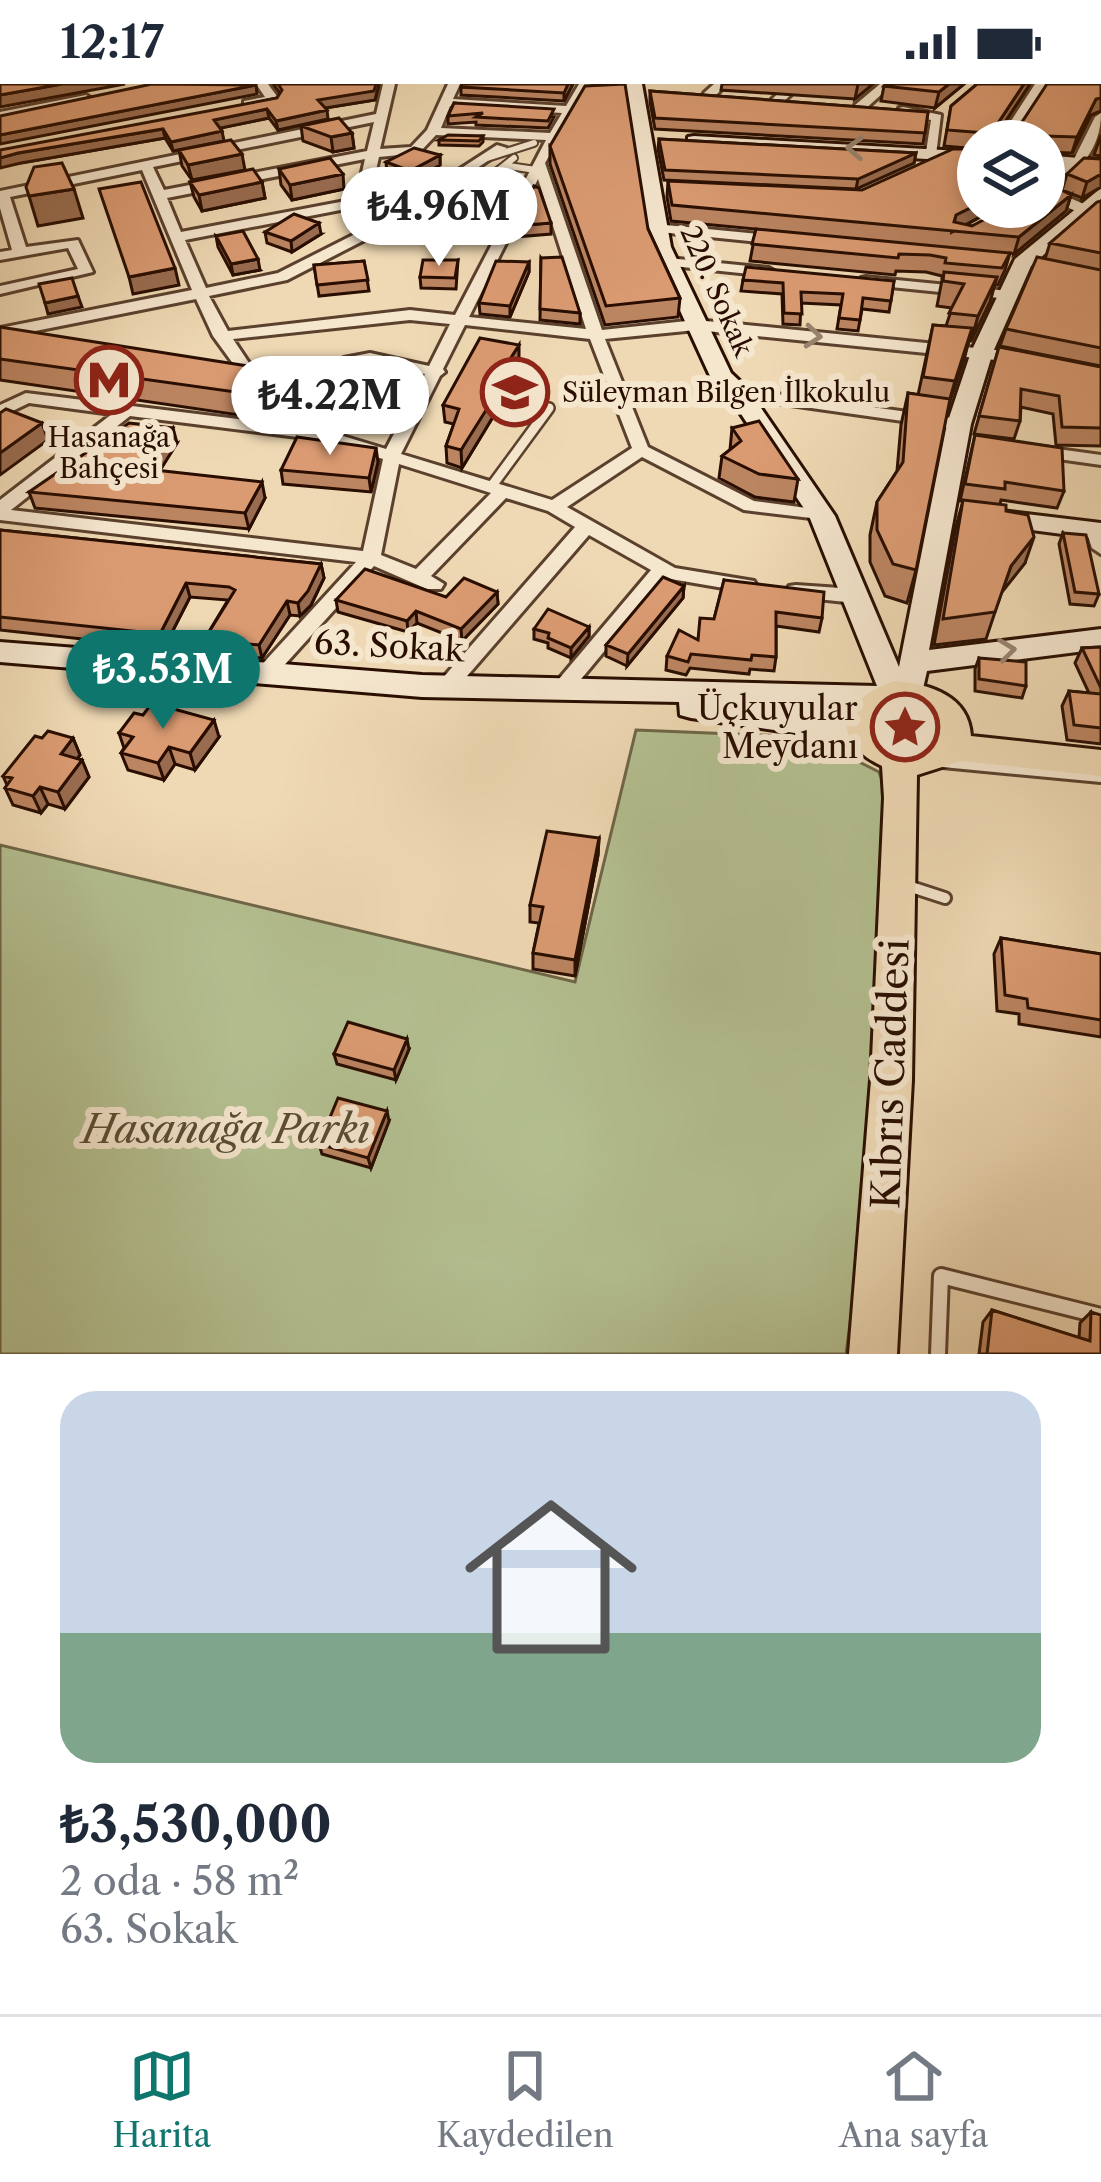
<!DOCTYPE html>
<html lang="tr">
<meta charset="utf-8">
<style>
:root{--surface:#fff;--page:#f2f2f3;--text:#1f2937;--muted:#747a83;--line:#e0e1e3;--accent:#0f766e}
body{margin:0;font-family:"Libre Caslon Text",serif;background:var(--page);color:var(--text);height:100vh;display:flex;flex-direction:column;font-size:45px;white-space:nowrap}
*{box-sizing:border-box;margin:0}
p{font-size:39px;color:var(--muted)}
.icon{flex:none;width:66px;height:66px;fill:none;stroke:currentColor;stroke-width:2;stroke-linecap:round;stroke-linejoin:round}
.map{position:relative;height:1270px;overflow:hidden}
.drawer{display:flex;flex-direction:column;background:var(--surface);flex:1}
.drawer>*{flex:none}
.controls{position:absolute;left:957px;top:36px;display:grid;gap:24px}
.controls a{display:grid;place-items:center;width:108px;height:108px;border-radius:50%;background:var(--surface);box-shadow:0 6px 18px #0003;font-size:60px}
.price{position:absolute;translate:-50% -102px;padding:0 27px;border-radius:42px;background:#fff;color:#222;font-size:39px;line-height:78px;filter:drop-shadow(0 3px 6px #0008)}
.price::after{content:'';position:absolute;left:50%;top:72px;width:36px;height:27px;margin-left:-18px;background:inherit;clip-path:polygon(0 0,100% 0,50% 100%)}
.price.selected{background:var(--accent);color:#fff}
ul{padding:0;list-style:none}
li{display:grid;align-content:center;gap:24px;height:636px;padding:0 60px}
li span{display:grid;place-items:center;height:372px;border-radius:36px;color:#555}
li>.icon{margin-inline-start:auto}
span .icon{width:216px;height:216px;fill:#fffc;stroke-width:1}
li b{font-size:51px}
.status{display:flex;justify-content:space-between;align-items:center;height:84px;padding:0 60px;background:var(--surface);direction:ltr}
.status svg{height:33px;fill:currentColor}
.menu{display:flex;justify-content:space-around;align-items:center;height:168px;border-top:3px solid var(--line);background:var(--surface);font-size:33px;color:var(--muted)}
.menu a{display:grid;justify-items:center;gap:6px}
.menu .selected{color:var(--accent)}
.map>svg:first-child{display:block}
.green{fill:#b4c091;stroke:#6e6648;stroke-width:3}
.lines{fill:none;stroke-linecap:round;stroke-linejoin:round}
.lane-far3-casing{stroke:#5a402d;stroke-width:10}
.lane-far2-casing{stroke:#5a402d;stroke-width:14}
.lane-far1-casing{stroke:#5a402d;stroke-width:16}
.lane-casing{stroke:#5a402d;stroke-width:20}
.street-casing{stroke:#5a402d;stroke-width:6}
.secondary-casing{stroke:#280d00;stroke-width:6}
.primary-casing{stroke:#280d00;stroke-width:6}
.lane-far3{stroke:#f5e6ce;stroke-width:6}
.lane-far2{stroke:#f5e6ce;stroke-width:9}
.lane-far1{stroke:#f5e6ce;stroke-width:10}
.lane{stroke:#f5e6ce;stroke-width:14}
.street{fill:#f5e6ce;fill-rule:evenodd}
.secondary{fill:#f5e6ce;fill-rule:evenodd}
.primary{fill:#efd9b4;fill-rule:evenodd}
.wall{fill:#bc8562;stroke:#280d00;stroke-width:3}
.shaded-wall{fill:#996c50;stroke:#280d00;stroke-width:3}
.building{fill:#db9b72;stroke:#280d00;stroke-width:3}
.oneway{stroke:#998471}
.labels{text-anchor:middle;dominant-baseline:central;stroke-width:12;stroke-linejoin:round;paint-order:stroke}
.far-street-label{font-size:27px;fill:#280d00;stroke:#f5e6ce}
.far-poi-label{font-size:27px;fill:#280d00;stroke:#f5e6ce;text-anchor:start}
.street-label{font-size:33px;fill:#280d00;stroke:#f5e6ce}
.poi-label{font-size:33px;fill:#280d00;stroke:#f5e6ce;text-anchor:end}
.near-street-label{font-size:39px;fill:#280d00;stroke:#f5e6ce}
.near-park-label{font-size:39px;font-style:italic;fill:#594c33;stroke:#f5e6ce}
</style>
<div class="status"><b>12:17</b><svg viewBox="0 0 49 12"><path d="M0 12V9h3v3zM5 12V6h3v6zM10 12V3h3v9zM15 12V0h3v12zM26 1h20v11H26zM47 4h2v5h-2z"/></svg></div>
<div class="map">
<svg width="1101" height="1270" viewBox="0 0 1101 1270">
<rect width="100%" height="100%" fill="#efd9b4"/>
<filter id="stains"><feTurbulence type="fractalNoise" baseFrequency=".00167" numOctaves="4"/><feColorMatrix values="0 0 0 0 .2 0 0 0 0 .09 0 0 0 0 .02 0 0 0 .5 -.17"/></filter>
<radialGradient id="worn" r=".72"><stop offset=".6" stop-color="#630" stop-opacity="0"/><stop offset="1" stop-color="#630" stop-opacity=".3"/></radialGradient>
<path class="green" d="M636 646 810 653 879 688 890 718 880 1009 846 1270H0V761L575 898Z"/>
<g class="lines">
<defs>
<path id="lane-far3" d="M484 75 534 59
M508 82 536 86
M496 88 514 74"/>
<path id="lane-far2" d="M491 403 549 324"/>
<path id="lane-far1" d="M943 678 1101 693
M902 800 945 814"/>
<path id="lane" d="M938 1270 941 1192 1101 1232"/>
<path id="street" d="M256 0H268L279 15 277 18 244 23V17L265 13Z
M383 0H395L380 65 411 63 427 46 448 0H460L453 15 566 22 579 0H591L545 79 602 246 696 236 996 266 1004 271 996 276 696 246 605 255 648 363 754 417 822 426 828 428 831 432 828 436 744 426 642 373 567 423 675 484 754 497 757 502 754 507 747 508 665 494 567 612H553L550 607 553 602 651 486 589 451 455 606H441L438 601 441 596 575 443 548 427 506 414 431 492 444 500 441 505H427L374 482 270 597H256L253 592 256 587 356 478 0 436V416L112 330 29 319 0 333V321L26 309 246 336 268 303 344 274 370 269 429 282 450 240 410 236 233 255 251 282 243 287 237 285 213 252 196 215 0 254V244L192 206 142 86 10 113 26 163 78 156 93 188 0 210V202L78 185 68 164 0 176V168L12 166 0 124V107L376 30ZM450 22 562 29 550 49 441 44ZM374 38 367 67 164 106 153 83ZM436 51 546 56 455 231 410 226 228 247 209 212 287 196 386 145 507 64 497 61 381 136 371 131 369 118 379 73 419 69ZM365 75 356 115 181 148 167 114ZM538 95 586 245 469 233ZM356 123 359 136 371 142 278 189 206 204 185 156ZM465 241 590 255 632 364 552 416 401 370 440 292 445 288 443 285ZM370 279 425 290 386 365 323 346 262 338 280 309 353 281ZM130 332 321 356 383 375 363 467 11 426ZM399 380 491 409 416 485 381 471Z
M714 0H727L712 15H704V9Z
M789 0H802L780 21H772V15Z
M880 0H893L863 27H855V21Z
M1035 0H1047L1010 57H998Z
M86 11 92 15 90 18 0 36V28Z
M903 23 941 31 936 71 926 68 931 36 899 30V24Z
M1101 29C1101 65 1080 85 1054 107L1086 121 1101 123V131L1078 128 1044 113V102L1073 77 1095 33Z
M655 140 780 152 787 156 780 160 650 147V141Z
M668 174 769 184 776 188 769 192 663 181V175Z
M866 193 1009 207 1016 211 1009 215 861 200V194Z
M740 305 959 335 967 340 959 345 734 313V307Z
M1036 362 1101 371V381L1030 371V363Z
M1095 440 1101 442V470L1092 464 1086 446Z
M796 501 855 505 865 512 855 519 789 512 786 507 789 502Z"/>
<path id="secondary" d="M626 0H642L671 163 731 289 748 305 835 432 899 583 947 340 971 268 1015 175 1101 104V120L1031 182 993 268 971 340 929 566 1101 545V565L927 587 920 618 910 621 735 618 811 629 885 654 889 662 885 670 874 674 809 651 691 634 680 631 679 618 422 613 0 578V558L422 591 877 602 809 432 731 315 710 292 651 163Z
M694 52 978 68V78L688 61V53Z
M1044 71 1101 76V88L1044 83Z
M994 426 1101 439V455L985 440 981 434Z"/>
<path id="primary" d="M895 597C930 600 969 612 971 652L1101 666V692L961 677 917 691 912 996 897 1270H849L871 996 884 714 882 682C825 655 843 613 895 597ZM898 621C923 624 942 633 935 660L906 664 882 648 879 633Z"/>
</defs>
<use href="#lane-far3" class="lane-far3-casing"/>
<use href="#lane-far2" class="lane-far2-casing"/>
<use href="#lane-far1" class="lane-far1-casing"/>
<use href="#lane" class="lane-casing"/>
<use href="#street" class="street-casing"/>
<use href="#secondary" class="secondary-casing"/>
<use href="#primary" class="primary-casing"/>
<use href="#lane-far3" class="lane-far3"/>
<use href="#lane-far2" class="lane-far2"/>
<use href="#lane-far1" class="lane-far1"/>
<use href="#lane" class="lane"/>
<use href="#street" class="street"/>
<use href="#secondary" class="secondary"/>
<use href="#primary" class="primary"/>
</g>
<path class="wall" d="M273 0H379L375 16 325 24 328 35 278 46 269 34 220 44 224 57 173 67 165 54 21 79 0 74 277 14 280 9Z
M573 0 564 17 461 11V3Z
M722 0H873L855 15 721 6Z
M964 0 935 24 881 17 884 2Z
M977 0H1030L1001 44H1018L1101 0V27L1091 31 1072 69 1045 68 1053 88 1044 97 1071 111 1066 127 1014 170 1010 169 1005 186 998 201H994L990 218 971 257H969L948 322 916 486 907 519 885 512 870 478V451L877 418 897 387 901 341 908 309 918 311 933 241 946 242 952 224 937 222 942 196V192L926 188 896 187 895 191 750 177 756 145 671 137 667 113 668 97 978 123H998L966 141 972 142 1044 123V57H978V65L944 62 951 22Z
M650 7 928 28 923 60 655 45 650 18Z
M454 19 554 33 548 44 476 41V38L448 40V32Z
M301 42 352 49 354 64 333 68 303 57Z
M1101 51V72L1094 71Z
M483 52V58L479 62 439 61V56Z
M659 55 916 69 914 79 856 105 664 96 658 65Z
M550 62 648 145 680 214 678 233 605 241 550 80Z
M179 66 245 86 192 96 182 82Z
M440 71V81L411 98 387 89 386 78Z
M1101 75V103L1082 114 1062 106 1067 90Z
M279 85 344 105 292 116 281 101Z
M190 98H262L265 114 202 127 194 113Z
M503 102 480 117 483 129 429 157 396 144 395 134Z
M1101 117V282L1000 262 1006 245 1045 175 1050 159Z
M551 139V150L514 153V142Z
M265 148 321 150 292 168 267 159Z
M216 152 260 186 233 191 218 163Z
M541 174 580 229V240L540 236Z
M458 176 456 205 421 204 420 193Z
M364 177 369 207 319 212 314 181Z
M529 178V188L510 233 480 230 479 219Z
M743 196 894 197 889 228 862 225 858 247 837 245 841 221 801 219 800 241 783 240 782 210 741 207Z
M0 243 258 305 239 331 0 296Z
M999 263 1101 283V362L1056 361 1053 330 1021 323 1020 337 1014 355 974 350Z
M519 278 505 300V313L462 384 447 379 446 362 454 340 445 338 443 321Z
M732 344 798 395 794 418 755 413 719 394 722 372 730 366Z
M975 351 1064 407 1057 424 1001 416 1000 420 1006 427 1025 479 1002 507 986 555 934 561 956 442 963 417H960Z
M177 359 160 386 265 414 249 445 35 424 29 408Z
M378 378 371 408 283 400 281 386Z
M0 446 321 480 324 494 311 521 300 532 290 531 262 574 207 570 204 556 228 516 190 513 164 564 0 546Z
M1063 449 1099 510 1094 522 1070 520 1059 460Z
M724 496 822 534 819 548 776 542V573L774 587 750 585 749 590 690 584 686 591 666 586 667 572 698 556 714 535Z
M684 502 683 514 627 582 606 572V561Z
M497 508 498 520 462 557 417 539 408 548 338 528 336 516 446 513Z
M589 543V552L571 574 548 564V559L534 555V545Z
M1101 563V660L1067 656 1062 622 1069 607 1089 609 1075 579 1082 564Z
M979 574 1026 602 1022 614 975 607V585Z
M119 649 219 653 195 686 175 680 164 696 128 686 121 669 124 664Z
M42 654H73L80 671 78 674 82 676 89 693 65 725 48 720 41 729 13 721 5 704 7 701 3 692Z
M599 754 598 771 575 892 533 885V869L539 839 530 838V821Z
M1001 854 1101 870V953L1019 940V930L997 927 994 870Z
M409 965 396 996 337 980 334 970Z
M389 1037 371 1084 322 1070 319 1060Z
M992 1226 1079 1254 1080 1239 1091 1228 1101 1270H979L983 1238Z"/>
<path class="shaded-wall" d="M62 0H125L0 23V11Z
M376 0H379L375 16 319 25 318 16Z
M568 0H573L564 17V9Z
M858 0H873L855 15Z
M949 0H964L935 24 939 8Z
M1024 0H1030L994 55 998 39Z
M256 1 257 10 0 60V51Z
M1101 14V27L1091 31 1072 69 1077 53 1096 15Z
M267 25 269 34 216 45 214 36Z
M327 26 328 35 278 46 276 37Z
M163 45 165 54 21 79 0 84V74L18 69Z
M222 47 224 57 173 67 171 58Z
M352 49 354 64 333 68 331 53Z
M916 69 914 79 856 105 858 95Z
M242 70 245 86 192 96 188 81Z
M440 71V81L411 98 410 87Z
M1058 72 1053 88 1044 96 1046 82Z
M343 90 344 105 292 116 290 101Z
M1101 90V103L1082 114 1087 98Z
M503 92V102L470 124 469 113Z
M262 98 265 114 202 127 199 111Z
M74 105 83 134 38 142 29 112Z
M1071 111 1066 127 1014 170 1019 153Z
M482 118 483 129 429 157 428 146Z
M978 120V123H998L952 148 956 131Z
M319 139 321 150 292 168 291 157Z
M258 175 260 186 233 191 231 180Z
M529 178V188L510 233V222Z
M175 184 179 201 133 210 129 193Z
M997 193 990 218 971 257 978 232Z
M78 212 82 223 48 230 45 219Z
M972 244 964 276 946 329 955 297Z
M519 261V278L505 300V313L462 384 461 366 498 294Z
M254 283 258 305 239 331 235 308Z
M42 339 48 356 0 391V369Z
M173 344 177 359 151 401 146 385Z
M376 364 378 378 371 408 369 394Z
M262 398 265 414 249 445 245 429Z
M1034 453 1025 479 1002 508 1011 482Z
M321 480 324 494 311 521 300 532 298 519Z
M186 499 190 513 164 564 160 550Z
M684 502 683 514 627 582 628 570Z
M497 508 498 520 462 557 461 545Z
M287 517 290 531 262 574 259 561Z
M416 527 417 539 408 548 407 537Z
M589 543V552L571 574V564Z
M214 636 219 653 195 686 190 669Z
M73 654 80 671 68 687 61 670Z
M169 663 175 680 164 696 158 679Z
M82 676 89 693 65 725 58 708Z
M40 703 48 720 41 729 33 712Z
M599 754 598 771 575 892V876Z
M407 955 409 965 396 996 394 986Z
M387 1027 389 1037 371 1084 368 1074Z"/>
<path class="building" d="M0 0H62L0 11Z
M152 0 256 1 0 51V32Z
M278 0H376L374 7 318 16 327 26 276 37 267 25 214 36 222 47 171 58 163 45 18 69 0 74V66L277 14 282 6Z
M462 0H568L564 9 461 3Z
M625 0 648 145 680 214 606 222 550 62 585 2Z
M886 0H949L939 8 884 2Z
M977 0H1024L998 39 999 45 1018 44 1047 0H1101V14L1096 15 1077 53 1045 52V70L1058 72 1046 82 1044 97 1071 111 1019 153 672 121 668 97 862 106 953 65H978V120L956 131 954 138 972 142 1008 123H1044V57H985V49L947 46 951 22Z
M650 7 928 28 925 49 655 34Z
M454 19 554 25 548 37 476 33 483 29 448 32Z
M339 34 352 49 331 53 301 42Z
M448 51 483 52 479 57 439 56Z
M659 55 916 69 858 95 665 86Z
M231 56 242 70 188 81 179 66Z
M414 64 440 71 410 87 386 78Z
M330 74 343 90 290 101 279 85Z
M1084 74 1101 75V90L1087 98 1067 90Z
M62 79 74 105 29 112 26 103 34 83Z
M253 85 262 98 199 111 190 98Z
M481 85 503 92 469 113 482 118 428 146 395 134Z
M141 98 175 184 129 193 99 105Z
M534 102 539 104 551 139 514 142Z
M1101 117V169L1050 159 1097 118Z
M294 130 319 139 291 157 265 148Z
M756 145 1010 169 1002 184 945 179 946 174 930 171 899 170 898 174 752 160Z
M243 147 258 175 231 180 216 152Z
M562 173 580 229 540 225 541 174Z
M1037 173 1101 186V264L1006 245Z
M423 176H458L455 194 420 193Z
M364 177 368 196 317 201 314 181Z
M496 177 529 178 510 222 479 219Z
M746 183 894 197 891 217 863 214 860 236 839 234 843 210 801 208 802 230 784 229 783 199 743 196Z
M944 188 997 193 978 232 949 229 964 200 943 197Z
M72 194 78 212 45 219 39 200Z
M933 241 972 244 955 297 923 293Z
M0 243 254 283 235 308 0 275Z
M480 254 519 261 498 294 505 296 461 366 446 362 459 325 443 321Z
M999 263 1101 283V344L1062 343 1059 312 1021 305 1020 337 979 332Z
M908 309 950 315 916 486 893 480 877 446V418L903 378Z
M6 325 42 339 0 369V329Z
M759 337 798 395 759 390 722 372 741 357 732 344Z
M129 339 173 344 146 385 262 398 245 429 29 408Z
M975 351 1062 364 1064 407 1005 398V405L965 400Z
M297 353 376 364 369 394 281 386Z
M963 416 1006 421V427L1028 431 1034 453 1011 482 995 528 943 535Z
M0 446 321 480 308 507 298 519 287 517 259 561 204 556 235 506 229 503 186 499 160 550 0 533Z
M1063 449 1086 451 1099 510 1075 508Z
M365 485 446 513 464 494 497 508 461 545 416 527 407 537 336 516Z
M663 493 684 502 628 570 606 561Z
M724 496 824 508 822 534 776 528V573L752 571 751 576 691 570 688 578 667 572 679 546 698 556 700 534 714 535Z
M548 525 589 543 571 564 548 554 549 549 534 545Z
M1101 563V604L1082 564Z
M979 574 1026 578V602L979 595Z
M1069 607 1101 610V644L1074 641Z
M152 619 214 636 190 669 169 663 158 679 121 669 133 653 119 649 134 629 143 631Z
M48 647 73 654 61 670 82 676 58 708 40 703 33 712 5 704 12 694 3 692 35 652 42 654Z
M547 747 599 754 575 876 533 869 543 823 530 821Z
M1001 854 1101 870V936L1028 924 1027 915 1005 911Z
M348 938 407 955 394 986 334 970Z
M338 1014 387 1027 368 1074 319 1060Z
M992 1226 1090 1257 1091 1228 1101 1231V1270H987Z"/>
<defs><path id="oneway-chevron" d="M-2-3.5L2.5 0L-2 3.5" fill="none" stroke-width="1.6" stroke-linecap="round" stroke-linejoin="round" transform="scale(3)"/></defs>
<g class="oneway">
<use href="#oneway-chevron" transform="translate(855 64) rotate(-177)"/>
<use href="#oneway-chevron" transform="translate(813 252) rotate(5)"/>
<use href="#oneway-chevron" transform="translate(1007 566) rotate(-7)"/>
</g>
<defs>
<symbol id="metro-ring" viewBox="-11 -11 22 22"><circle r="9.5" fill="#f5e6ce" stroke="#8f2418" stroke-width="1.5"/><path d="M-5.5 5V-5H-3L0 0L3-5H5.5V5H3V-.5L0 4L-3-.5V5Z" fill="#8f2418"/></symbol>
<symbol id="school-ring" viewBox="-11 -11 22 22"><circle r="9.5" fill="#f5e6ce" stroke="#8f2418" stroke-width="1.5"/><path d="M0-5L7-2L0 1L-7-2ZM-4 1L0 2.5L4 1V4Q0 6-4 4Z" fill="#8f2418"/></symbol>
<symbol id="sight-ring" viewBox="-11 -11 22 22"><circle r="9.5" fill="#f5e6ce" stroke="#8f2418" stroke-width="1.5"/><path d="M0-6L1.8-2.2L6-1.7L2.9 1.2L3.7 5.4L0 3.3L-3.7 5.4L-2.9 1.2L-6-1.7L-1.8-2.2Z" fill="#8f2418"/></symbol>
</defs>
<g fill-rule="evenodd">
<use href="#metro-ring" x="71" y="258" width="76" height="76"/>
<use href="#school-ring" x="477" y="270" width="76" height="76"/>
<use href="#sight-ring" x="867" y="605" width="76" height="76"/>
</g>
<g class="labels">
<g class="far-street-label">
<text transform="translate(717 207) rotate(66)">220. Sokak</text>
</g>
<g class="far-poi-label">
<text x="562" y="308">Süleyman Bilgen İlkokulu</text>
<text x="109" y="353" text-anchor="middle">Hasanağa<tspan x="109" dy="31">Bahçesi</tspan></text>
</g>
<g class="street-label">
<text transform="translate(389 562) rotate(3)">63. Sokak</text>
</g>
<g class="poi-label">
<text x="858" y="624">Üçkuyular<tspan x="858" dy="38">Meydanı</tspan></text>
</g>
<g class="near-street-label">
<text transform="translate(890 990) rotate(-88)">Kıbrıs Caddesi</text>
</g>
<g class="near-park-label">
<text x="226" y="1045">Hasanağa Parkı</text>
</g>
</g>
<rect width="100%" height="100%" filter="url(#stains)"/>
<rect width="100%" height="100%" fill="url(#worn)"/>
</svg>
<div class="controls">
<a><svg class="icon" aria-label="layers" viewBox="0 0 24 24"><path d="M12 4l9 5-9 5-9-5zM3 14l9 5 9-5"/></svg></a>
</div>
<b class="price" style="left:439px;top:185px">₺4.96M</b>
<b class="price" style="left:330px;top:374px">₺4.22M</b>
<b class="price selected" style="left:163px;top:648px">₺3.53M</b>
</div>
<section class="drawer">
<ul>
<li><span style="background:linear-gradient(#c9d6e8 65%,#7fa58c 0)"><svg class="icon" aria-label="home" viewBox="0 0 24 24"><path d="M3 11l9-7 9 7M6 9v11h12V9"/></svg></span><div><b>₺3,530,000</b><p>2 oda · 58 m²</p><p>63. Sokak</p></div></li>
</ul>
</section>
<nav class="menu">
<a class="selected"><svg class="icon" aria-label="map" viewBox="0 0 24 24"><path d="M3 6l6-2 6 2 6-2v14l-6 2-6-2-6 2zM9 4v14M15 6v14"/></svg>Harita</a>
<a><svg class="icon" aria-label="saved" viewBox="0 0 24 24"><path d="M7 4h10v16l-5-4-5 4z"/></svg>Kaydedilen</a>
<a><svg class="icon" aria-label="home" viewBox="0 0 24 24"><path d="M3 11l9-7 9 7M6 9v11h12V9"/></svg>Ana sayfa</a>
</nav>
